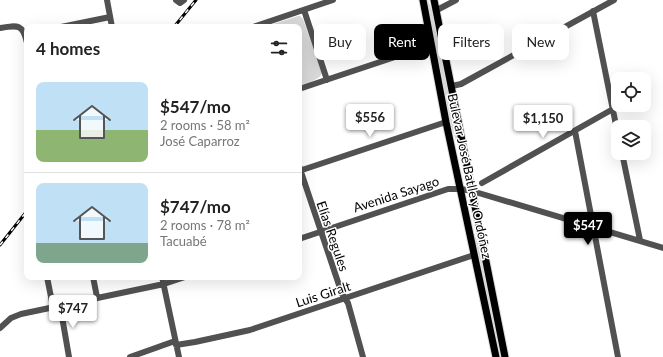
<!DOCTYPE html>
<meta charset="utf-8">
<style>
:root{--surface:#fff;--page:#f6f6f6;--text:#222;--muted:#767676;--line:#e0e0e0;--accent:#000}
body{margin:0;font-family:Lato,sans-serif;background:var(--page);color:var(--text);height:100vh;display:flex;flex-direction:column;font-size:15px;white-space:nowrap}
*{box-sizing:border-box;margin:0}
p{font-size:13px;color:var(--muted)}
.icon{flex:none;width:22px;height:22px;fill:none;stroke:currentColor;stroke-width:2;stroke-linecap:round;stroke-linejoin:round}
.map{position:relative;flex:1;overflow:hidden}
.sheet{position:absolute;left:24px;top:24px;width:278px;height:256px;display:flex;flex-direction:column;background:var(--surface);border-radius:8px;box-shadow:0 4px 16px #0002}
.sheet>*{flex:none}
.guide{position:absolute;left:314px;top:24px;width:289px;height:36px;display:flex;gap:8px}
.controls{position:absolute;left:611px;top:72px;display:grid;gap:8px}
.controls a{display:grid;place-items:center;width:40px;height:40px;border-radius:8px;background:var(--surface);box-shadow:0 4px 16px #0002;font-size:20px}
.price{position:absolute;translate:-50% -34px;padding:0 9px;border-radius:4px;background:#fff;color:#222;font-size:13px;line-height:26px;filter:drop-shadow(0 1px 2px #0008)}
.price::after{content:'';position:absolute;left:50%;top:24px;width:12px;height:9px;margin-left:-6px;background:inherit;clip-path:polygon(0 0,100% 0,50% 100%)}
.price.selected{background:var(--accent);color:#fff}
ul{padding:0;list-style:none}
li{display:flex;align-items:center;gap:12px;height:100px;padding:0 12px}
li+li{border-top:1px solid var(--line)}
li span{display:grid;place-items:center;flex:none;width:112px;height:80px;border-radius:8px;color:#555}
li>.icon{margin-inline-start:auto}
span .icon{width:48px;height:48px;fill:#fffc;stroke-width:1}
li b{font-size:17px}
h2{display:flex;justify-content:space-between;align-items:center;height:48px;padding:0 12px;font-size:17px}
.chip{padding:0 14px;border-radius:8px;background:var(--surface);box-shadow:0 4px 16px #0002;font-size:14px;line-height:36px}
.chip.selected{background:var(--accent);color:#fff}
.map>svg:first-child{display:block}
.green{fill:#d8d8d8}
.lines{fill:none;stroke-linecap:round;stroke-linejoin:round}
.major-casing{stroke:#dbdbdb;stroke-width:9}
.minor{stroke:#515151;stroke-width:6}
.major{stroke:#000;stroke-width:7}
.rail-casing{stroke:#000;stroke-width:3}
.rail{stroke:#fff;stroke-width:1.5;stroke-dasharray:4.5;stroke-linecap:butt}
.labels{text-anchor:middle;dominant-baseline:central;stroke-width:3;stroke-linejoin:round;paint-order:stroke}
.street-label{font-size:13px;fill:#000;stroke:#fff}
</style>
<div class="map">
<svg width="663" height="357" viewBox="0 0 663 357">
<rect width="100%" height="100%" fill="#fff"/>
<path class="green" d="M426 0H428L432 11 465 176 459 149 452 129Z
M298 16H300L303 19 322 73C319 81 306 83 299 85V27H264Z
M467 201 473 231 481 251 502 357H500Z"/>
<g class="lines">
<defs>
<path id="major" d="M423 0 446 122 496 357
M434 0 505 357"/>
</defs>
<use href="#major" class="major-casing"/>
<path class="minor" d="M107 0 112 27
M176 0 180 3 184 0
M304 10 327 80
M437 10 456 0
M593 11 618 135
M61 27 110 17
M253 27 333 0
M0 28C18 25 23 24 27 43
M452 86 461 84 614 0
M299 89 431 45
M575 131 618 357
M622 153 640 240
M299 166 342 294 348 303 363 357
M299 171 446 122
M482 183 613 109
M299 239 448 189H461L472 191 663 248
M47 277 53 307
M93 277 97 297
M162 277 179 357
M60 305 69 357
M0 328 11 318 21 314 164 284 185 277
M176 345 195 342 250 330 474 255
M130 357 175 341"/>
<use href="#major" class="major"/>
<defs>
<path id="rail" d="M174 27 196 0
M0 245 27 211"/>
</defs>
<use href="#rail" class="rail-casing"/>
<use href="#rail" class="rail"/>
</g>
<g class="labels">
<g class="street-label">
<text transform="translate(470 176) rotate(78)">Bulevar José Batlle y Ordóñez</text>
<text transform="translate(396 194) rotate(-18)">Avenida Sayago</text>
<text transform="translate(333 236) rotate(71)">Elías Regules</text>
<text transform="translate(323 294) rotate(-18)">Luis Giralt</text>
</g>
</g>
</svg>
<div class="controls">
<a><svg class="icon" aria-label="locate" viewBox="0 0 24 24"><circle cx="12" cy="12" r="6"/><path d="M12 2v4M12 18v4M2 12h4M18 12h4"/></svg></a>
<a><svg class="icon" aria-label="layers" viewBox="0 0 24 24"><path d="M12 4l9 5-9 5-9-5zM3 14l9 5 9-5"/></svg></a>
</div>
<b class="price" style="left:370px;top:138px">$556</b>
<b class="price" style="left:543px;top:139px">$1,150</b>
<b class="price selected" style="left:588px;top:246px">$547</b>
<b class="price" style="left:73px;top:329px">$747</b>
<div class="guide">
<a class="chip">Buy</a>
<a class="chip selected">Rent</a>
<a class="chip">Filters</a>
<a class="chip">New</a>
</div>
<section class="sheet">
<h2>4 homes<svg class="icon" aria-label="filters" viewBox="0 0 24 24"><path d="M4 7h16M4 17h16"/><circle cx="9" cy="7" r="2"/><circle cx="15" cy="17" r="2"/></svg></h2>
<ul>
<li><span style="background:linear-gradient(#bfe0f5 60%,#8fb573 0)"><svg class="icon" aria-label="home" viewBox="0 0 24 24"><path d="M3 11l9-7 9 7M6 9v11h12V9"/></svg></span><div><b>$547/mo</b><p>2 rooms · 58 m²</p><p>José Caparroz</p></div></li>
<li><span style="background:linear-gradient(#bfe0f5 75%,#7fa58c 0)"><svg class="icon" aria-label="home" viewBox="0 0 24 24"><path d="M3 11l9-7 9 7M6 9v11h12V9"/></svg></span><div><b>$747/mo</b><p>2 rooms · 78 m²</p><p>Tacuabé</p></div></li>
</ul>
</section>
</div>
